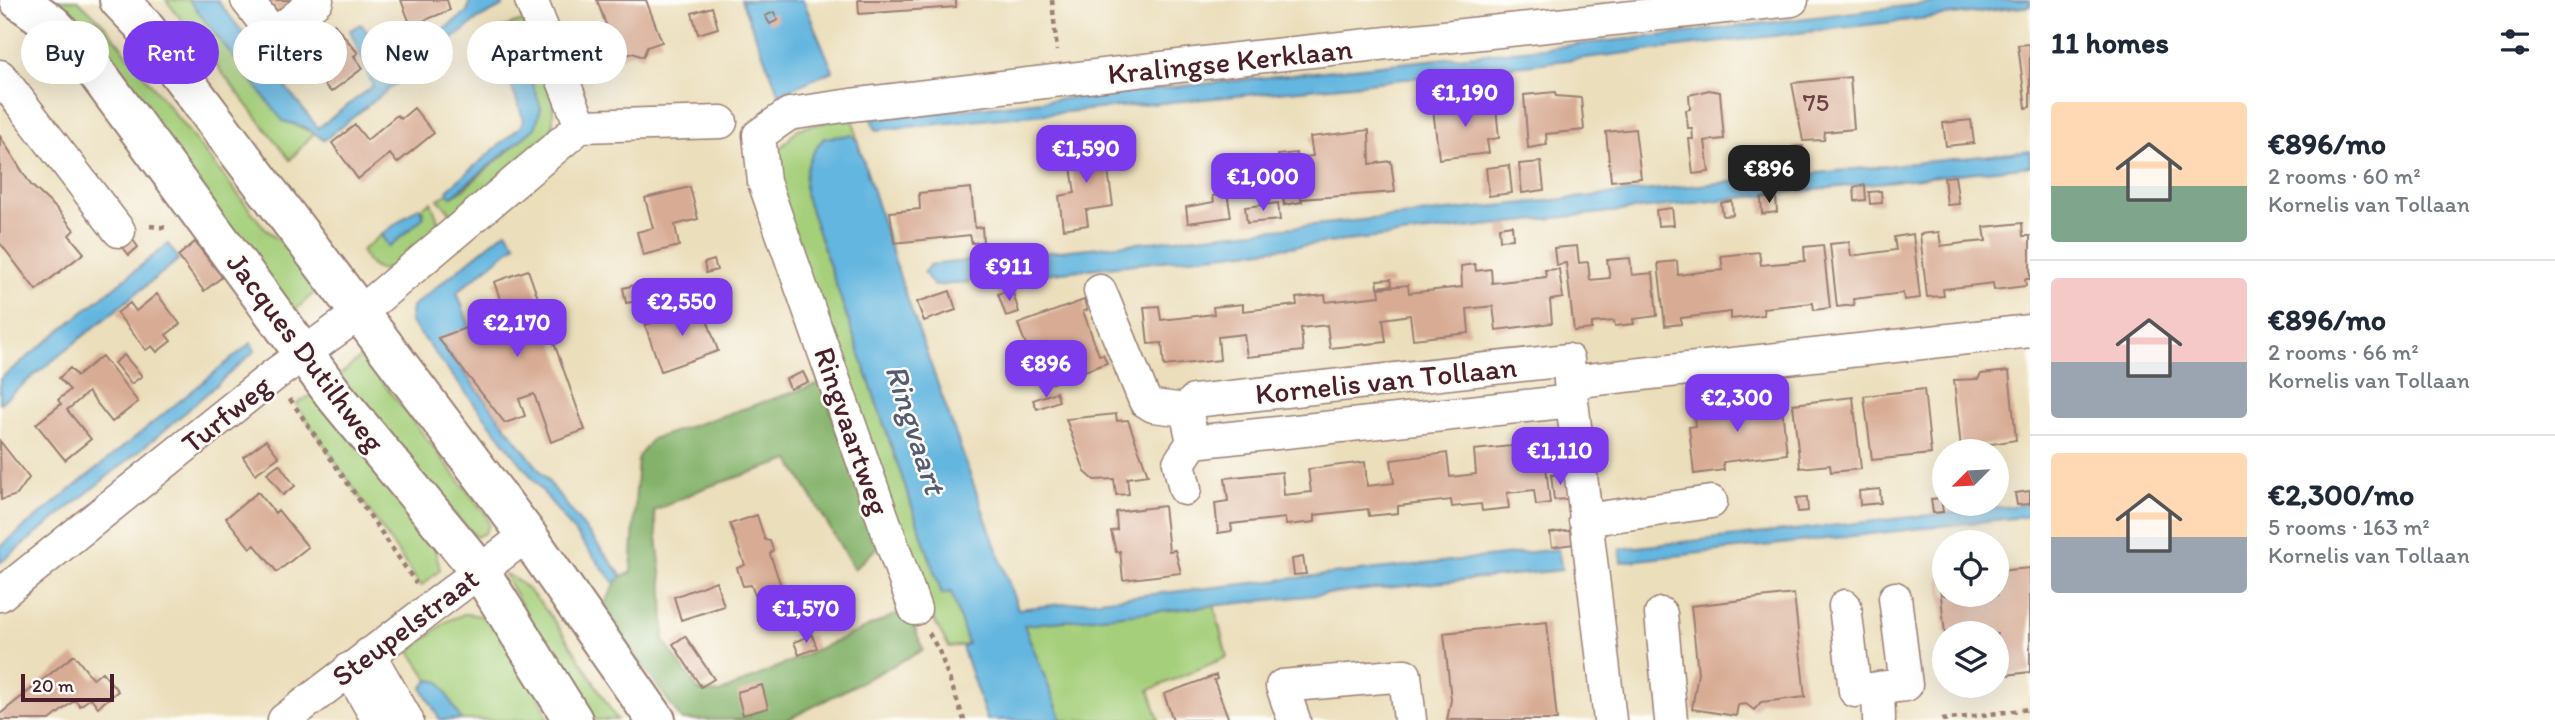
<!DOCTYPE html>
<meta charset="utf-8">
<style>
:root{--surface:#fff;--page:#f6f6f7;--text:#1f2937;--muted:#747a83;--line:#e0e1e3;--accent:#7c3aed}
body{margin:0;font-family:Itim,sans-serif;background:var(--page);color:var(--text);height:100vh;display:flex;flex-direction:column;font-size:26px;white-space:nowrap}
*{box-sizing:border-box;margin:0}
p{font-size:23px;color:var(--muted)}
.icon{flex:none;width:38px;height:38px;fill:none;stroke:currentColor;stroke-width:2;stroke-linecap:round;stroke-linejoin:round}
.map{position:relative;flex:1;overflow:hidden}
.sheet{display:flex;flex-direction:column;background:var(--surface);width:525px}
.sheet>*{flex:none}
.hud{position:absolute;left:21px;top:21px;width:665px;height:63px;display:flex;gap:14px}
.needle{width:46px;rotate:246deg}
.controls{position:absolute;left:1932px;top:439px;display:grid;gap:14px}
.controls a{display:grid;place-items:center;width:77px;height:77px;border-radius:50%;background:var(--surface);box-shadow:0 7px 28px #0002;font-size:35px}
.scale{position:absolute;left:21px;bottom:18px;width:93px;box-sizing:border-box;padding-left:7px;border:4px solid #4a1f2b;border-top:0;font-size:19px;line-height:24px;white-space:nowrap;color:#4a1f2b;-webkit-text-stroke:5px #fdfcf7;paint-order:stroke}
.price{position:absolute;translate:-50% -60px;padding:0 16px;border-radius:14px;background:var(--accent);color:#fff;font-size:23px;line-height:46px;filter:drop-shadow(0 2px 4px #0008)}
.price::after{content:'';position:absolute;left:50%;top:42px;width:21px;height:16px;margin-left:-10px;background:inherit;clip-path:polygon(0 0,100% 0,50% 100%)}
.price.on{background:#222;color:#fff}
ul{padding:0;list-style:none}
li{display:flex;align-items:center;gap:21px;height:175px;padding:0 21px}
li+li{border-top:2px solid var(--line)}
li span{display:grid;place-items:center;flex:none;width:196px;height:140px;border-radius:7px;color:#555}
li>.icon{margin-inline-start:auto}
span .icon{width:84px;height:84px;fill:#fffc;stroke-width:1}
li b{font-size:30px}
h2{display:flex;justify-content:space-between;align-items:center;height:84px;padding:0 21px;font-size:30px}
.pill{padding:0 24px;border-radius:32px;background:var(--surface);box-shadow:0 7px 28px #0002;font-size:24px;line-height:63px}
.pill.on{background:var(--accent);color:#fff}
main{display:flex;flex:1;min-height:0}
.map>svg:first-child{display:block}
.green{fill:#a5cf7a;stroke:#787752;stroke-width:2}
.forest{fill:#84b26a;stroke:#67684a;stroke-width:2}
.water{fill:#64b6df;stroke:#576a85;stroke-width:2}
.building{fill:#d8ac94}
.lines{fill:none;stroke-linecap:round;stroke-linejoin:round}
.minor-casing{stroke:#9a7e73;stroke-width:35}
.major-casing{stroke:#9a7e73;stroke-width:42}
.path{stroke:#9a7e73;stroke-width:4.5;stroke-dasharray:5 5;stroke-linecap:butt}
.minor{stroke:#fff;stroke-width:32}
.major{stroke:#fff;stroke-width:38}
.labels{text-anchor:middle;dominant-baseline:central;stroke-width:5;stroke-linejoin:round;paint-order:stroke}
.number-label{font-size:26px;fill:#6e4245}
.street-label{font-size:30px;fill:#4a1f2b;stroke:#fdfcf7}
.water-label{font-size:32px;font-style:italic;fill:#545b73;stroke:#fdfcf7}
</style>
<main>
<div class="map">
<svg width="2030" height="720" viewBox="0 0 2030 720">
<rect width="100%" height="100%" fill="#fdfcf7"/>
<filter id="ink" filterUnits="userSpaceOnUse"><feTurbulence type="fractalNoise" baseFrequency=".0143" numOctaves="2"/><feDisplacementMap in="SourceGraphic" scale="14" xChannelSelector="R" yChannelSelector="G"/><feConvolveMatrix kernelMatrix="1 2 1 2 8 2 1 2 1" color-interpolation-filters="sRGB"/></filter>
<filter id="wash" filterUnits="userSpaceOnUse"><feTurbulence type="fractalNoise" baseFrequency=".00686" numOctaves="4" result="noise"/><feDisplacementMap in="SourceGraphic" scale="28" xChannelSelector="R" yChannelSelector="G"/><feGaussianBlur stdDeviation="1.57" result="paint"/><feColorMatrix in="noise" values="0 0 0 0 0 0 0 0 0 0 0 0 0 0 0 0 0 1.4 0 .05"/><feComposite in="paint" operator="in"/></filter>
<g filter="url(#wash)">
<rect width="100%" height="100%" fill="#ebdebb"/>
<path class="green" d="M34 0H78L105 26 263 226 274 237 298 250 325 283 294 311Z
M166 0H189L283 120 314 133 290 160Z
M519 22H524L553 84V129L455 217 438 199 447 194 452 196 464 189 535 128 541 108 509 31 497 36 496 30Z
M853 116 857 140 851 135 805 194 942 594 951 592 969 645 949 647 921 598 783 212 776 153 798 129Z
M431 202 441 228C430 237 393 272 381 270 371 269 366 259 361 251L381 235 390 246 424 213 421 208Z
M362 356 487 516 489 525 485 533 476 537 332 382Z
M317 392 434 545 440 570 421 586 296 404Z
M504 574C539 582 596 687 617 720H586Z
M1214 605 1227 657 1149 690 1159 720H1062L1023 625Z
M464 614C477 615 491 616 500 627 517 646 540 695 548 720H461L440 682 429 680 410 651 447 621Z"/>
<path class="forest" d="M821 383 880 545 854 569 790 460 704 488 654 511 663 590 664 641 699 691 719 693 899 613H909L923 650 787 720H682L602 609 619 577 631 573 638 457 652 439Z"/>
<path class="water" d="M189 0H217L318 128 373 86 350 30 361 24 394 66 467 12 470 0H501L503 6 478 19 324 140 305 127 283 121Z
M741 0H803L833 71 779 94Z
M1954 0H2030V6L1352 85 876 130 871 119 1676 34Z
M509 31 516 36 541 108 535 128 452 196 447 194 448 189 520 127 524 120 495 43 497 36Z
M851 135 857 140 902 284 1018 609 1558 549 1562 570 1024 625 1062 720H987L962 647 968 644 951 592 942 594 805 194C804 169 808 157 824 138Z
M2030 151V166L2013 168 934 286 924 272 930 265 964 261Z
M419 207 424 217 389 247 381 235Z
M506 231 516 244 457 292 470 327 438 339 621 575 620 579 614 583 410 321 412 307Z
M168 244 179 259 0 403V379Z
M251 343 255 351 165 430 0 563V547Z
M2030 504V516L1621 562 1620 549Z
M429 680 440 682 461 720H440L422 688Z"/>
<g id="blocks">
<path class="building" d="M268 0H294L278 12Z
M401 0H447L450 10 411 26Z
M597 0H646L662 42 647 47 643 57 633 53 618 58Z
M858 0H956V7L859 14Z
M712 7 718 28 698 34 692 13Z
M774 12 778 20 770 24 765 16Z
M334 24 358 53 354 56 363 68 331 92 291 47 309 33 311 36 322 27 325 31Z
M402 36 413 50 394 64 383 49Z
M2030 44V107L2026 108 2018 45Z
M1850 77 1854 129 1825 132 1824 140 1803 141 1792 83Z
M1709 90 1720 92 1724 139 1705 141 1709 172 1693 174 1689 139H1693L1692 128H1688L1686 110 1690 109 1689 95Z
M1555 92 1556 96 1581 98 1584 130 1546 134 1547 145 1528 148 1524 95Z
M1481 99 1484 108 1496 107 1499 138 1487 140 1489 153 1439 159 1433 109 1451 107 1450 103Z
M414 108 434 133 397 163 390 154 358 179 332 143 355 125 367 140 397 115 401 119Z
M1971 120 1974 143 1946 146 1943 123Z
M1635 129 1641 178 1611 181 1606 132Z
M1369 130 1370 164 1391 161 1395 192 1301 199 1302 202 1284 205 1278 155 1296 153 1297 158 1313 156 1310 137Z
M0 136 31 185 58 210 74 230 69 235 84 253 36 290 0 243Z
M1104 142 1113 206 1086 210 1088 225 1063 229 1059 196 1075 193 1068 147Z
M1803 146 1806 167 1795 168 1793 147Z
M1541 162 1544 190 1522 193 1519 164Z
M1509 165 1512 193 1489 196 1486 168Z
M1955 176 1959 204 1947 205 1944 177Z
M1865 185 1866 200 1855 201 1854 187Z
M690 187 698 219 675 225 679 246 643 255 637 232 653 228 645 198Z
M971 188 975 228 982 227 983 242 972 243 970 235 894 243 890 212 920 209 919 193Z
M1881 191 1882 203 1870 204 1869 192Z
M1227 193 1231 217 1188 223 1186 207 1214 202 1213 196Z
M1776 196 1777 212 1762 214 1761 198Z
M1732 201 1733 215 1723 216 1721 203Z
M1278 203 1280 220 1247 223 1245 207Z
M1672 208 1674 225 1658 226 1656 210Z
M2022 223 2023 236H2030V279H2025L2026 286 1994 290 1993 283 1943 289 1944 296 1927 297 1920 234 1939 232 1941 246 1964 243 1986 241 1984 227Z
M1512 225 1513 239 1500 240 1499 227Z
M1913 234 1920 298 1904 300 1903 293 1853 299 1854 305 1837 307 1830 244 1849 242 1851 256 1896 250 1894 237Z
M131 237 138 247 129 255 121 245Z
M195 242 222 277 204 291 178 256Z
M1823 245 1830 308 1814 310 1813 303 1763 308 1764 315 1748 317 1731 319V312L1681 318V324L1665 326 1658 263 1677 261 1678 275 1701 272 1723 270 1721 256 1759 252 1761 265 1805 261 1804 247Z
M1577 246 1579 263 1588 262 1590 280 1610 278 1607 260 1630 258 1632 275 1653 273 1657 316 1633 319 1634 324 1615 326 1614 321 1592 323V329L1574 331 1566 263 1556 265 1554 248Z
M714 260 717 270 706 273 704 263Z
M1475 264 1476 271 1491 269 1492 283 1546 277 1545 270 1559 269 1563 298 1550 300 1552 323 1496 330 1493 306 1467 309 1469 333 1413 339 1410 315 1397 317 1383 319 1386 342 1330 348 1327 325 1301 328 1303 351 1247 357 1244 334 1218 337 1220 360 1164 366 1162 343 1148 344 1144 307 1159 306 1161 320 1214 314 1213 307 1243 304V311L1297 305 1296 298 1325 295 1326 302 1380 296 1379 288 1408 285 1409 293 1462 287 1461 266Z
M528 270 585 430 551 442 534 394 519 399 525 416 505 423 438 338 488 320 487 317 482 319 479 307 492 303 494 310 503 307 494 282Z
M1391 279 1392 285 1378 287 1377 280Z
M639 284 642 300 626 303 623 288Z
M1012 290 1019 312 1006 316 998 294Z
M950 291 956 310 924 321 917 302Z
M157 294 180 324 166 335 171 341 157 352 152 346 146 350 117 313 130 303 136 311Z
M1084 300 1087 310 1083 311 1099 355 1103 354 1107 363 1052 383 1041 352 1030 356 1018 324Z
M702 305 718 351 661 371 645 325Z
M124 355 142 376 131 384 114 363Z
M102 356 138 402 112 422 88 392 78 401 67 410 91 439 65 460 36 424 61 404 58 400 70 390 59 378 70 368 77 376Z
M2009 371 2016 440 1961 449 1954 380 1978 379 1981 374Z
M803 372 808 382 790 389 786 379Z
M1924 389 1931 454 1872 460 1864 396Z
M1056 392 1059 401 1037 409 1033 400Z
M1853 397 1861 469 1831 472 1830 465 1800 468 1793 404Z
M1781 398 1787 454 1723 462 1724 470 1694 474 1689 427 1695 426 1693 407 1717 405 1718 410 1724 407H1740L1741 402Z
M1116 414 1117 421 1128 420 1148 475 1127 478 1129 494 1116 495 1114 479 1094 480 1085 472 1066 419Z
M266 440 279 457 255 474 243 457Z
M0 441 29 478 17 495 1 500Z
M1530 444 1533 468 1546 466 1550 503 1536 505 1534 490 1507 493 1509 508 1482 511 1481 504 1452 507 1451 500 1398 506V513L1369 516 1368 509 1315 515V522L1286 525 1285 518 1231 524 1232 531 1218 533 1215 503 1228 501 1225 478 1282 472 1284 495 1311 492 1308 469 1365 462 1367 486 1394 483 1391 460 1447 453 1450 477 1476 474 1474 450Z
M279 464 295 486 283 495 267 473Z
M1567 474 1569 499 1554 500 1551 475Z
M1880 489 1881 503 1860 505 1859 491Z
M2030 491V504L2017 505 2015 493Z
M258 492 275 513 278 510 308 547 277 572 255 545 250 548 226 518Z
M1807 497 1808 511 1798 512 1796 498Z
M1941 498 1943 512 1933 513 1931 499Z
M1164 506 1169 551 1175 550 1181 573 1123 580 1120 551 1116 552 1111 531 1117 530 1116 512Z
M757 515 765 540 770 541 773 550 770 554 781 586 755 595 751 585 743 586 737 568 745 565 730 524Z
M1573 530 1575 544 1552 547 1550 533Z
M1303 557 1306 574 1294 575 1292 559Z
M2030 568V672L1997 676V634H1945L1939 577H1944V595H1997V571Z
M716 581 724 606 681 620 674 597Z
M1794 594 1805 697 1761 702 1754 710 1746 704 1738 705 1736 716 1692 709 1698 673 1691 606Z
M1547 622 1557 720H1447L1451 700 1444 633Z
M812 635 817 648 799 655 794 642Z
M685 636 714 679 701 687 673 644Z
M74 655 93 679 102 672 118 691 98 707 91 698 80 706 75 700 50 720H0V714Z
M1216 675 1217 679 1214 680 1229 720H1173L1164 694Z
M762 685 768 708 743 715 737 692Z"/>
</g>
</g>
<g filter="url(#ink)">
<use href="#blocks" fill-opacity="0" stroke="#9a7e73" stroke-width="2"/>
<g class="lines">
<defs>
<path id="minor" d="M247 0 274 35 317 0
M531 0 581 126
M0 76 119 231
M581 126 721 122
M1100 291 1145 401 1153 406 1186 410
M1568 360 1572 401 1193 442 1186 410 1194 401Z
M1570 382 2030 331
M1572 401 1610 720
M1185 489 1179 463 1193 442
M1585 520 1711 502
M0 595 274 375 361 312 581 126
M1845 606 1855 691 1878 688 1879 720
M915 609 764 182 759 135 789 114 851 105 1246 58 1792 0
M1661 614 1671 720
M369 654 407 720
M349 669 378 720
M1878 688 1906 685 1895 598
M284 720 527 535
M1294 720 1282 686 1405 675 1410 720"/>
<path id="major" d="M19 0 52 24 91 65 335 396 480 571 573 720
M119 0 142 24 527 535 656 720"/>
</defs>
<use href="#minor" class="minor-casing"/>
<use href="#major" class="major-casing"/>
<path class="path" d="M1052 0 1057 51
M150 226 169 228
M290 399 416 583
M929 633 940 653 964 720
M1942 720 2030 709"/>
<use href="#minor" class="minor"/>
<use href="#major" class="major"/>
</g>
</g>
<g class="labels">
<g class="number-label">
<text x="1816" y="102">75</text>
</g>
<g class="street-label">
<text transform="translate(1230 61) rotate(-6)">Kralingse Kerklaan</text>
<text transform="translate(306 352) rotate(53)">Jacques Dutilhweg</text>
<text transform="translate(1386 380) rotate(-6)">Kornelis van Tollaan</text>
<text transform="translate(226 414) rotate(-39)">Turfweg</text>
<text transform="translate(852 431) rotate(71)">Ringvaartweg</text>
<text transform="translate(405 627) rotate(-37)">Steupelstraat</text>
</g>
<g class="water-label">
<text transform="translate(916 429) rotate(72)">Ringvaart</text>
</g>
</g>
</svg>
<div class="controls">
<a><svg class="needle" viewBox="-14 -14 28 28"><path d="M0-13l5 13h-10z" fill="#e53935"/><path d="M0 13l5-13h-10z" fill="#747a83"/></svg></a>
<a><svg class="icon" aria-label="locate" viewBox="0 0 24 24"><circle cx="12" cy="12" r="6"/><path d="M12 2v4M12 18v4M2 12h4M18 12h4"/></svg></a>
<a><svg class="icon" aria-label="layers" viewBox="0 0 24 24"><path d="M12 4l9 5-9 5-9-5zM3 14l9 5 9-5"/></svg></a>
</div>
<div class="scale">20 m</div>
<b class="price" style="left:1465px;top:129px">€1,190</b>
<b class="price" style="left:1086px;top:185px">€1,590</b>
<b class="price on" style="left:1769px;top:205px">€896</b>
<b class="price" style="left:1263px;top:213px">€1,000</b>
<b class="price" style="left:1009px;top:303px">€911</b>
<b class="price" style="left:682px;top:338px">€2,550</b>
<b class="price" style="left:517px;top:359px">€2,170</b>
<b class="price" style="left:1046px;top:400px">€896</b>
<b class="price" style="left:1737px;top:434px">€2,300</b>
<b class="price" style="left:1560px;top:487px">€1,110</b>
<b class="price" style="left:806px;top:645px">€1,570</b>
<div class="hud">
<a class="pill">Buy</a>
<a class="pill on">Rent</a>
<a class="pill">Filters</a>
<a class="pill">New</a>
<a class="pill">Apartment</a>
</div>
</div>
<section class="sheet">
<h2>11 homes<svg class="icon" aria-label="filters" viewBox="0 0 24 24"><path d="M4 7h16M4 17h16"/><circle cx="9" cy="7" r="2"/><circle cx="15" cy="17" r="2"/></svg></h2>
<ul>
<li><span style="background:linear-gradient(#ffd9b3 60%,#7fa58c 0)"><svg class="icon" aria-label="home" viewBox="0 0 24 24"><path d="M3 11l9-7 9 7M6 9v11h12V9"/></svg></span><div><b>€896/mo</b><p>2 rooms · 60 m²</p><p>Kornelis van Tollaan</p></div></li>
<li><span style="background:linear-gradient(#f6c9c9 60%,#9aa5b1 0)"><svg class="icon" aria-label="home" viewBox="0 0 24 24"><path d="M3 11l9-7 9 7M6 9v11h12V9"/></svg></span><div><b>€896/mo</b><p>2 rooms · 66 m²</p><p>Kornelis van Tollaan</p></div></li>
<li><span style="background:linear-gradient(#ffd9b3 60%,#9aa5b1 0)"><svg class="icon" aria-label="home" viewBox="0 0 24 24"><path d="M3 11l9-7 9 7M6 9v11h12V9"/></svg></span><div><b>€2,300/mo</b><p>5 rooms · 163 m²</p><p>Kornelis van Tollaan</p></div></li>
</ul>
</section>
</main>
